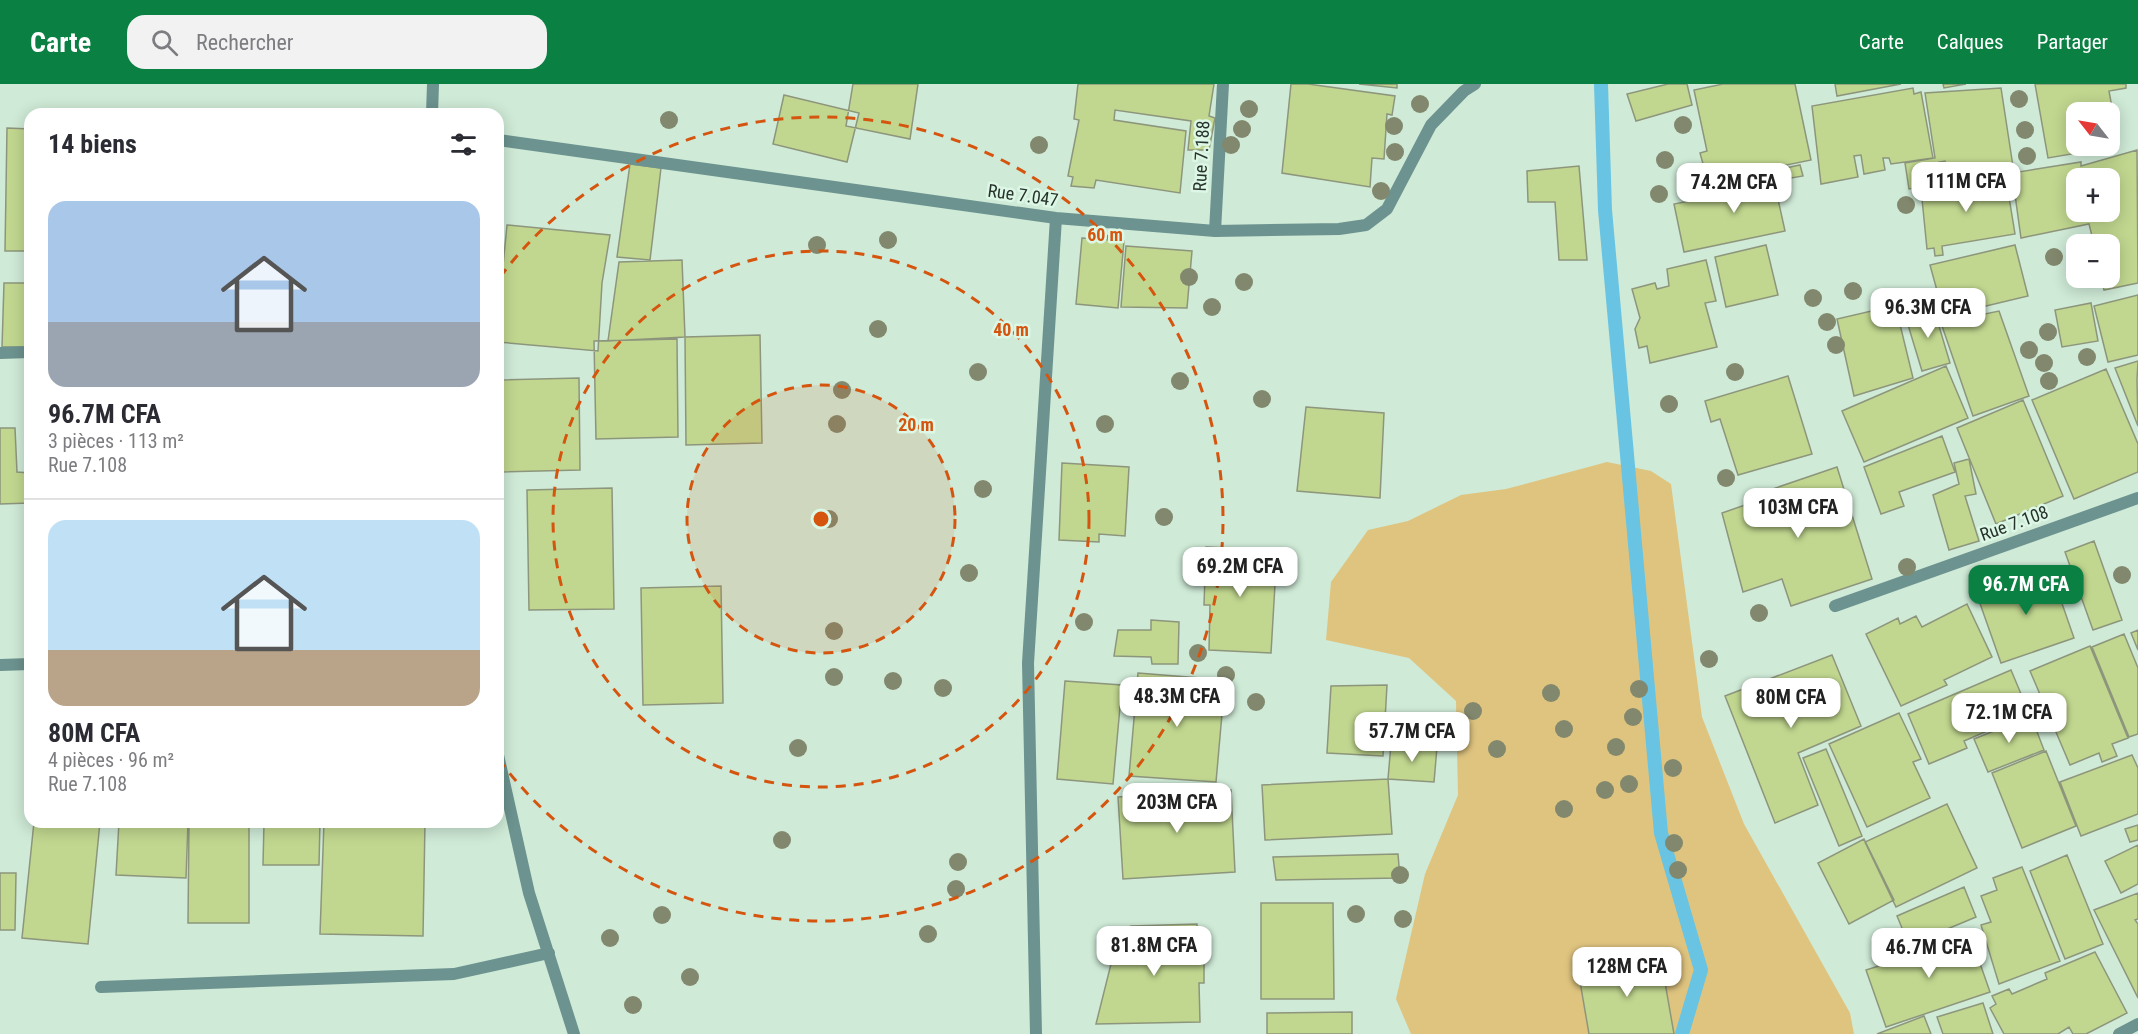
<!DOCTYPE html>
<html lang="fr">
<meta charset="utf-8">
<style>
:root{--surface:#fff;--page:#f2f2f3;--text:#2b2b33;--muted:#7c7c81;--line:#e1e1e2;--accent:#0b8043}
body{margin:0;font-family:"Roboto Condensed",sans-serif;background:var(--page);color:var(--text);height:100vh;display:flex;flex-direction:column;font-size:22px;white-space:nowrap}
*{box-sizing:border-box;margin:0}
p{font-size:20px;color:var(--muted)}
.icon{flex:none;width:33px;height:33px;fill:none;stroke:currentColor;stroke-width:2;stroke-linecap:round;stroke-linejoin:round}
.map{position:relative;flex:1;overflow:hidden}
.drawer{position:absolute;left:24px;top:24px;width:480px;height:720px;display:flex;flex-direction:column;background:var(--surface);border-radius:18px;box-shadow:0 3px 15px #0003}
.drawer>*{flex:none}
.needle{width:39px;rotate:301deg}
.fabs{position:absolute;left:2066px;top:18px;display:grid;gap:12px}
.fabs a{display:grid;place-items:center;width:54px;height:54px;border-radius:12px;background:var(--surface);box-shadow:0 3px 15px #0003;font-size:30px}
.price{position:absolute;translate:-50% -51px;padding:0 14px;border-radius:12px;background:#fff;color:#222;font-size:20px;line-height:39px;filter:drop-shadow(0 2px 3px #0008)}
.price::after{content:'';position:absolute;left:50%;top:36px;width:18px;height:14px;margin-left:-9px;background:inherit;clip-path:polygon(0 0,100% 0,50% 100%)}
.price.on{background:var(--accent);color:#fff}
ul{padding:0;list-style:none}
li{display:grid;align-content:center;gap:12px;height:318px;padding:0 24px}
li+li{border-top:2px solid var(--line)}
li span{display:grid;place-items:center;height:186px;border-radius:18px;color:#555}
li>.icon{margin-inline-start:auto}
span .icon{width:108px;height:108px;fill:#fffc;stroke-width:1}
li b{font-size:26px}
h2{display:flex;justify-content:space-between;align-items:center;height:72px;padding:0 24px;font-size:26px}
header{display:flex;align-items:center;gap:36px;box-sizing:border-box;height:84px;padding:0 30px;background:var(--accent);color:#fff}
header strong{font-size:28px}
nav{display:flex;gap:33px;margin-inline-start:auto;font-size:21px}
.search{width:420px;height:54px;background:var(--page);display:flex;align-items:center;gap:15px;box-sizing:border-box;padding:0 21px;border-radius:18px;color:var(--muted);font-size:22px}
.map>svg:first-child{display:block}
.green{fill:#dfc47f}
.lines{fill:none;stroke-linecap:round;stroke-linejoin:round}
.stream{stroke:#68c4e2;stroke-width:14}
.building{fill:#c1d78f;stroke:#8d967c;stroke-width:1.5;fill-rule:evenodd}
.street{stroke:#6c938f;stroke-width:12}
.tree{fill:#82886d}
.ring{fill:none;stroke:#d5550f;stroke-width:3;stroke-dasharray:10 8}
.labels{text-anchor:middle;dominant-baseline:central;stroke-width:5;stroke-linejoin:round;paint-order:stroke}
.street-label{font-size:18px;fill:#27322b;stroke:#dcf7e5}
.centre{fill:#d5550f;stroke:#dcf7e5;stroke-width:3}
.ring-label{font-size:18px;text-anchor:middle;font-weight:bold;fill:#d5550f;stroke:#dcf7e5;stroke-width:5;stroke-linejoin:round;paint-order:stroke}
</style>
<header>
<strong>Carte</strong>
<div class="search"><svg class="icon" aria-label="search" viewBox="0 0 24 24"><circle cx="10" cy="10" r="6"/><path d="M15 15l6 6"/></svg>Rechercher</div>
<nav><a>Carte</a><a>Calques</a><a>Partager</a></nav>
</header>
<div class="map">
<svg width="2138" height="950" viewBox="0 0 2138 950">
<rect width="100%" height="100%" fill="#cfead7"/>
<path class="green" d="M1607 378 1651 387 1671 400 1702 633 1744 740 1850 929 1854 950H1411L1396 915 1425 790 1458 711 1456 617 1409 574 1326 556 1331 498 1368 446 1408 437 1461 411 1506 405Z"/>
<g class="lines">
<path class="stream" d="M1601 0 1605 126 1661 749 1701 886 1682 950"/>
</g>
<path class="building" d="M853 0H918L910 55 846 42Z
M1078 0H1214L1209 32 1215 34 1209 66H1188L1191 37 1115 26 1114 36 1186 47 1180 109 1096 96 1094 104 1071 102 1073 93 1068 92 1079 36 1074 35Z
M1291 0H1308L1395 12 1392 31 1387 30 1384 75 1372 74 1370 103 1282 89Z
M1359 0H1397V4Z
M1668 0H1687L1692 21 1636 37 1627 10Z
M1723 0H1795L1811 76 1714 96 1715 102 1704 104V93L1712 91 1705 87 1700 69 1707 67 1694 6Z
M1835 0H1901L1837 12Z
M1943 0H1966L1944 4Z
M2035 0H2126V4L2109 7 2119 62 2048 74ZM2076 28H2109V62H2076Z
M1913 4 1914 10 1921 8 1933 74 1891 80 1889 74H1883L1885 86 1864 90 1861 71 1854 72 1858 93 1821 100 1812 22Z
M2001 4 2014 89 1948 99 1945 77 1939 78 1943 100 1909 105 1905 79 1935 74 1925 9Z
M784 11 859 29 847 78 773 60Z
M7 44 30 45V167H5Z
M2137 66 2138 199 2104 206 2101 194H2109V160H2094L2089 140 2021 154 2012 89 2081 78V82ZM2076 94H2109V128H2076Z
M630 80 661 84 650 176 617 173Z
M1800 81 1803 92 1774 97 1785 147 1684 168 1674 120 1765 102 1762 89Z
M1579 82 1587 176H1559L1555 118H1528L1527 87Z
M2006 95 2015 150 1942 162 1943 171 1935 172 1934 164 1927 165 1921 105Z
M507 141 610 151 602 199 598 267 498 258V233Z
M1082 154 1124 157 1118 224 1076 220Z
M1766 161 1778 211 1726 223 1715 173Z
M2015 161 2028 212 1944 232 1930 181Z
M1126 162 1192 167 1187 224 1121 223Z
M682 176 685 253 608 257 619 178Z
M1706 176 1716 217 1705 219 1717 263 1650 279 1647 262 1639 264 1635 245 1640 234 1632 205 1655 199 1657 205 1669 202 1667 185Z
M4 199H30V263H2Z
M2138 211V271L2108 278 2094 222Z
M1890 214 1892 225 1896 224 1913 294 1854 312 1837 235 1876 226 1874 218Z
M2091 219 2098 257 2062 263 2055 226Z
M1933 222 1950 279 1922 287 1905 231Z
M1999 227 2029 312 1973 332 1941 239Z
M760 251 762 359 686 361 685 253Z
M677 255 678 353 596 355 594 257Z
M2138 277 2137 296 2138 342 2115 284Z
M1946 282 1968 334 1864 378 1842 327Z
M2106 285 2138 360V388L2074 415 2032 316Z
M1788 292 1812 370 1738 391 1720 335 1711 338 1705 317Z
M579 294 580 386 498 388V296Z
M2023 316 2063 412 1996 440 1957 344Z
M1306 323 1384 329 1380 414 1297 407Z
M0 344H15L17 388 30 389V419L0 420Z
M1942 352 1955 388 1899 408 1904 422 1881 430 1864 383Z
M1969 375 1976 410 1965 412 1979 457 1949 466 1933 411 1959 400 1954 379Z
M1062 379 1129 383 1125 452 1099 450V458L1059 456Z
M1837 383 1872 495 1791 522 1782 495 1743 508 1722 429 1748 420 1746 414Z
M612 404 614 525 529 526 527 406Z
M2094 457 2122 536 2093 546 2065 468Z
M1206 463 1277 466 1271 569 1209 566 1210 521H1204Z
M2050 485 2074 554 2001 579 1977 511Z
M721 502 723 619 643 621 641 504Z
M1967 520 1992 573 1944 596 1947 601 1901 622 1866 550 1898 534 1900 540 1916 532 1922 543Z
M1151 536 1179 538 1178 580H1152L1151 573 1114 572 1118 546H1151Z
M2138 546V566L2131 549Z
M2124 550 2138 584V650L2129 653 2092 563Z
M2090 562 2128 654 2112 660 2117 672 2102 678 2099 669 2070 681 2030 587Z
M1832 571 1861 642 1798 669 1818 721 1775 739 1725 612Z
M2011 586 2029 629 1964 657 1967 664 1929 680 1908 630Z
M1138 589 1225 596 1216 698 1129 692Z
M1065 597 1122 601 1113 700 1057 695Z
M1387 601 1383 672 1327 669 1331 602Z
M1899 629 1921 675 1913 678 1930 714 1867 743 1829 660Z
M2031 632 2044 666 1988 688 1974 655Z
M1391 660 1437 663 1434 698 1388 695Z
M1826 665 1862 752 1839 762 1803 674Z
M2046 667 2076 742 2022 764 1992 689Z
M2132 671 2138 684V730L2081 752 2060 698Z
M1388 695 1392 750 1265 756 1262 701Z
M1231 706 1235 788 1123 795 1118 713Z
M1947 720 1977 784 1896 823 1865 758Z
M34 738H100L88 860 22 854Z
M119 738H188L186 794 116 791Z
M264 738H320L319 781H263Z
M324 738H425L423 852 320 850Z
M189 739H249V839H188Z
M2138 741V756L2130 758 2125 745Z
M1864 755 1894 816 1849 840 1818 779Z
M2138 761V800L2121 809 2105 777Z
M1398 770 1400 794 1276 796 1273 773Z
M2067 771 2103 860 2065 875 2030 787Z
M2022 783 2060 877 1999 900 1981 841 1991 838 1981 812 1997 806 1993 794Z
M0 789H16L15 846H0Z
M1964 803 1976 833 1909 861 1897 832Z
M2138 809V835L2135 836 2138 840V914L2094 826Z
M1261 819H1333L1334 915H1261Z
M1197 840 1198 874H1204V899H1199L1200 938 1096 940 1119 848 1131 842Z
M1968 845 1990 908 1886 943 1866 886 1904 874 1902 868Z
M2095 868 2127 929 2086 950H2073L2069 943 2058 950H2004L1990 924 1996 920 1992 912 2009 905 2012 910 2047 895 2045 889Z
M1660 870 1674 950H1589L1578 886Z
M1983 919 1993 950H1943L1937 933Z
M1352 928V950H1267V929Z
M1924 932 1931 950H1877Z"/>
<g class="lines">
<path class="street" d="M432 30 433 0
M498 56 1056 134 1215 147 1339 145 1366 141 1387 125 1431 41 1464 7 1475 0
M1215 147 1223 0
M0 269 30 268
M1835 522 2138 414
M0 581 30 580
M498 671 529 809 574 950
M101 903 454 890 549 869
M1036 950 1028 579 1056 134
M2119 950 2138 940"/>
</g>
<g class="tree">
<circle cx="2019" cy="15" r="9"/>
<circle cx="1420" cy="20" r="9"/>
<circle cx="1249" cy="25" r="9"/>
<circle cx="669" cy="36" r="9"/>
<circle cx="1683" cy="41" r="9"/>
<circle cx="1394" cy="42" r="9"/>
<circle cx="1242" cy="45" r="9"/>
<circle cx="2025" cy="46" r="9"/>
<circle cx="1039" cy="61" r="9"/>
<circle cx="1231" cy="61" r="9"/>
<circle cx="1395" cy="68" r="9"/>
<circle cx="2027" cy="72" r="9"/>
<circle cx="1665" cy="76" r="9"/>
<circle cx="1688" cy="105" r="9"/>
<circle cx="1381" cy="107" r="9"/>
<circle cx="1659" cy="110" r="9"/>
<circle cx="1906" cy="121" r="9"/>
<circle cx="888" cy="156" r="9"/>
<circle cx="817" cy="161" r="9"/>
<circle cx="2054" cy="173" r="9"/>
<circle cx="1189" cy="193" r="9"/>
<circle cx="1244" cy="198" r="9"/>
<circle cx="1853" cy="207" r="9"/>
<circle cx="1813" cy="214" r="9"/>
<circle cx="1212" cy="223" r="9"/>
<circle cx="1827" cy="238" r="9"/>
<circle cx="878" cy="245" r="9"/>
<circle cx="2048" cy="248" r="9"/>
<circle cx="1836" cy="261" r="9"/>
<circle cx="2029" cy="266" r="9"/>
<circle cx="2087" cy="273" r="9"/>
<circle cx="2044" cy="279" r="9"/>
<circle cx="978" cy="288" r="9"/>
<circle cx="1735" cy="288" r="9"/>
<circle cx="1180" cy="297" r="9"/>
<circle cx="2049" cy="297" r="9"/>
<circle cx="842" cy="306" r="9"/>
<circle cx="1262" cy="315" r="9"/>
<circle cx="1669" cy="320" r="9"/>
<circle cx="837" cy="340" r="9"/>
<circle cx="1105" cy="340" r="9"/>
<circle cx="1726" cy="394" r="9"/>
<circle cx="983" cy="405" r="9"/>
<circle cx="1164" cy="433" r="9"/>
<circle cx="829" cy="435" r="9"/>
<circle cx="1907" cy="483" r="9"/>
<circle cx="969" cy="489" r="9"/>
<circle cx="2122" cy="491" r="9"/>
<circle cx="1759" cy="529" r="9"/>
<circle cx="1084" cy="538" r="9"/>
<circle cx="834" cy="547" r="9"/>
<circle cx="1198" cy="569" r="9"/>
<circle cx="1709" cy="575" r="9"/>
<circle cx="1226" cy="591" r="9"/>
<circle cx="834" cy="593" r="9"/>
<circle cx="893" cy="597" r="9"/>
<circle cx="943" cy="604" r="9"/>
<circle cx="1639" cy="605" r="9"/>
<circle cx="1551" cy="609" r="9"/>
<circle cx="1256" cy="618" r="9"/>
<circle cx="1473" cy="627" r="9"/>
<circle cx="1633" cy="633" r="9"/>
<circle cx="1564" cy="645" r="9"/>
<circle cx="1616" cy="663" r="9"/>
<circle cx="798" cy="664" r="9"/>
<circle cx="1497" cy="665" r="9"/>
<circle cx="1673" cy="684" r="9"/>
<circle cx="1629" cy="700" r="9"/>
<circle cx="1605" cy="706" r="9"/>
<circle cx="1564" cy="725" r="9"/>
<circle cx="782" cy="756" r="9"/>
<circle cx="1674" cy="759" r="9"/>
<circle cx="958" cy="778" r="9"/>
<circle cx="1678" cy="786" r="9"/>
<circle cx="1400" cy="791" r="9"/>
<circle cx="956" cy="805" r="9"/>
<circle cx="1356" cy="830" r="9"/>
<circle cx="662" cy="831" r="9"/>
<circle cx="1403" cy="835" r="9"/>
<circle cx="928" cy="850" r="9"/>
<circle cx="610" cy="854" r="9"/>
<circle cx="690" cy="893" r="9"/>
<circle cx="633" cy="921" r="9"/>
</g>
<circle cx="821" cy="435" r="134" fill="#d5550f" fill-opacity=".12"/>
<g class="ring">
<circle cx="821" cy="435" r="134"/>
<circle cx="821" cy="435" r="268"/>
<path d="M500 193A402 402 0 1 1 500 677"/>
</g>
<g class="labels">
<g class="street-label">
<text transform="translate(1201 72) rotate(-87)">Rue 7.188</text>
<text transform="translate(1023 111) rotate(8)">Rue 7.047</text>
<text transform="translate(2014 439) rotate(-20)">Rue 7.108</text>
</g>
</g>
<circle cx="821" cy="435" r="9" class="centre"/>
<g class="ring-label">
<text x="1105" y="157">60 m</text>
<text x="1011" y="252">40 m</text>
<text x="916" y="347">20 m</text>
</g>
</svg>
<div class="fabs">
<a><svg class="needle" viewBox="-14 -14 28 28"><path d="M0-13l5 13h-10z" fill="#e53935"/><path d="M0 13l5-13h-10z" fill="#7c7c81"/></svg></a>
<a>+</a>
<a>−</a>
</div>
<b class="price" style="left:1966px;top:129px">111M CFA</b>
<b class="price" style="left:1734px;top:130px">74.2M CFA</b>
<b class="price" style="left:1928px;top:255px">96.3M CFA</b>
<b class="price" style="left:1798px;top:455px">103M CFA</b>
<b class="price" style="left:1240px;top:514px">69.2M CFA</b>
<b class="price on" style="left:2026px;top:532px">96.7M CFA</b>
<b class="price" style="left:1177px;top:644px">48.3M CFA</b>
<b class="price" style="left:1791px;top:645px">80M CFA</b>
<b class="price" style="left:2009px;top:660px">72.1M CFA</b>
<b class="price" style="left:1412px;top:679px">57.7M CFA</b>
<b class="price" style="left:1177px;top:750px">203M CFA</b>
<b class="price" style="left:1154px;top:893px">81.8M CFA</b>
<b class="price" style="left:1929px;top:895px">46.7M CFA</b>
<b class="price" style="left:1627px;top:914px">128M CFA</b>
<section class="drawer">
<h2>14 biens<svg class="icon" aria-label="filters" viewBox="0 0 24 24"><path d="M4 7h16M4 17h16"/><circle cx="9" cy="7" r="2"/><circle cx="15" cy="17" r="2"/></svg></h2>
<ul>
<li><span style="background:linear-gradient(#a9c7e8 65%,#9aa5b1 0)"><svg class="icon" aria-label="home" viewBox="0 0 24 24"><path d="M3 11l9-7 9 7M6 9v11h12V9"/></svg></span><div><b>96.7M CFA</b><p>3 pièces · 113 m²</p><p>Rue 7.108</p></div></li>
<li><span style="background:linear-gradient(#bfe0f5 70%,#b9a48a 0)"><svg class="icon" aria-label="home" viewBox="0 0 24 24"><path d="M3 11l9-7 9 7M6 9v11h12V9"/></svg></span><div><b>80M CFA</b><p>4 pièces · 96 m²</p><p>Rue 7.108</p></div></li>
</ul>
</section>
</div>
